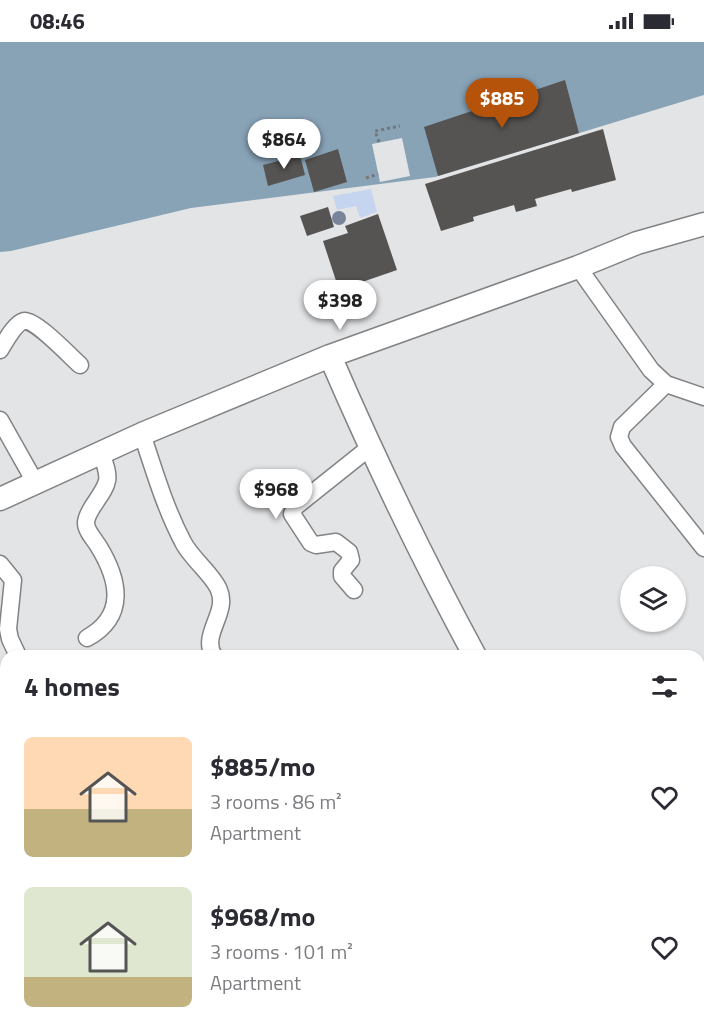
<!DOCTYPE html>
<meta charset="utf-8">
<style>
:root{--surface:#fff;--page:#f2f2f3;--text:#2b2b33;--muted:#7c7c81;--accent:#b45309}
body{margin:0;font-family:"Titillium Web",sans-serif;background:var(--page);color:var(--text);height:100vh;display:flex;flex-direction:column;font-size:22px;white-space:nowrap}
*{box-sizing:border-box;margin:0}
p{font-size:20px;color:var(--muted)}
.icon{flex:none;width:33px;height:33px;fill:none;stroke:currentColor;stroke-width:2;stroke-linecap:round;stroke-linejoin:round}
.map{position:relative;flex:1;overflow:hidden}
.panel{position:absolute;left:0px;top:608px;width:705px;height:386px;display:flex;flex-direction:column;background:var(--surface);border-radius:18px 18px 0 0;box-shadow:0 2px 4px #0004}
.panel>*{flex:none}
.buttons{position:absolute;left:620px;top:524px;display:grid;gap:12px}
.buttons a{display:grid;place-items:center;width:66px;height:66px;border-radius:50%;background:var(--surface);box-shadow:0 2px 4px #0004;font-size:30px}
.price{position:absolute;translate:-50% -51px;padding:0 14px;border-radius:21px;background:#fff;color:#222;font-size:20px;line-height:39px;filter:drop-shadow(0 2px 3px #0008)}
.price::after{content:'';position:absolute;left:50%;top:36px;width:18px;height:14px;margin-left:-9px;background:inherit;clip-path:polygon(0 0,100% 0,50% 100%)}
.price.on{background:var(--accent);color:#fff}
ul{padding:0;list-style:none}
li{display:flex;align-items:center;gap:18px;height:150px;padding:0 24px}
li span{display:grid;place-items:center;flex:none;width:168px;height:120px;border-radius:9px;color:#555}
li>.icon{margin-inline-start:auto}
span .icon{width:72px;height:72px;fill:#fffc;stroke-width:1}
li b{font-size:26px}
h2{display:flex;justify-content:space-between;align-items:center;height:72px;padding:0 24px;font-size:26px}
.status{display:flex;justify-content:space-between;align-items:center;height:42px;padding:0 30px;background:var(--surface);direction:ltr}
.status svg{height:16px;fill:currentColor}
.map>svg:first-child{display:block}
.green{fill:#c6d5ef}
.water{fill:#88a2b6}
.pier{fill:#e3e4e6}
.building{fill:#565453}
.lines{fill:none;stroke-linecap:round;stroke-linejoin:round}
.street-casing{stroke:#828385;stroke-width:19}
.secondary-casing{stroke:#828385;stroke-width:25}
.path{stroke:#767778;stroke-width:3;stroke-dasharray:3 3;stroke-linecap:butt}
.street{stroke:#fff;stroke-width:16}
.secondary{stroke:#fff;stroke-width:22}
.tree{fill:#788499}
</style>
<div class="status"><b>08:46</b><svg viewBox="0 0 49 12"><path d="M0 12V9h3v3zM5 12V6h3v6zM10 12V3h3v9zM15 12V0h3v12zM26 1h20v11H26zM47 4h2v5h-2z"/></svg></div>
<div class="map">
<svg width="704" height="992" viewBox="0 0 704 992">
<rect width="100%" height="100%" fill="#e3e4e6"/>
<path class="green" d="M371 147 377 170 360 176 356 164 337 168 333 154Z"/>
<path class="water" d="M0 0H704V53L435 135 191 166 11 209 0 210Z"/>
<path class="pier" d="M402 96 410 134 380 140 372 102Z"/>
<path class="building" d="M565 38 579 91 438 134 424 85Z
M603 87 616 138 572 150 571 147 535 157 537 164 516 170 514 163 473 175 474 179 441 189 425 142Z
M338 107 347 140 314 150 305 118Z
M300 113 305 133 268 144 263 123Z
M328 165 334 185 307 194 300 174Z
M378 172 397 228 339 248 323 199 348 191 345 184Z"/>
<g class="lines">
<defs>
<path id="street" d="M578 225 651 328 666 342 704 355
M0 308C5 300 15 281 24 279 35 277 71 315 80 323
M666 342 622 385 619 395 623 404 704 506
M0 378 35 440
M142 392C154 428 165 466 183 500 190 515 214 534 219 548 229 571 200 593 214 614
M0 522 13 538 8 587 10 597 18 614
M354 548 342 534V529L351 518 349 510 336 500 316 503 311 501 292 472 295 465 369 406
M87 596C127 574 119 538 99 505 95 498 86 489 86 481 86 475 90 469 93 464 110 439 111 439 101 410
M699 747H704
M0 831 6 827
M0 915 6 919
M96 987 100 992
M348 987 350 992
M596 987 598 992"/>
<path id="secondary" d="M330 314C374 416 422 516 475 614
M0 457 142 392 330 314 578 225 637 201 704 182
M699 944 704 950"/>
</defs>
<use href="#street" class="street-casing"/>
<use href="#secondary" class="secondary-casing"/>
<path class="path" d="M379 100 375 89 400 84
M366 136 378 132"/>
<use href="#street" class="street"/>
<use href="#secondary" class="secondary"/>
</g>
<circle class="tree" cx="339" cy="176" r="7"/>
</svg>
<div class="buttons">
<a><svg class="icon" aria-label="layers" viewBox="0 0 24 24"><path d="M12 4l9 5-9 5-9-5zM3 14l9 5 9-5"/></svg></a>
</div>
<b class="price on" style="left:502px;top:87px">$885</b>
<b class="price" style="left:284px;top:128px">$864</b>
<b class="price" style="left:340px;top:289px">$398</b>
<b class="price" style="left:276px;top:478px">$968</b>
<section class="panel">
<h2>4 homes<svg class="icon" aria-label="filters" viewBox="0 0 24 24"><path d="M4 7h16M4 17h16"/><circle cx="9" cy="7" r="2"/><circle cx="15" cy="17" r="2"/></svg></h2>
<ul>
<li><span style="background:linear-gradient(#ffd9b3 60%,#c2b280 0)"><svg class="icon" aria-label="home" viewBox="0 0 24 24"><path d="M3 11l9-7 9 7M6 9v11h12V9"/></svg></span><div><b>$885/mo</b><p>3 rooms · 86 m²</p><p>Apartment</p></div><svg class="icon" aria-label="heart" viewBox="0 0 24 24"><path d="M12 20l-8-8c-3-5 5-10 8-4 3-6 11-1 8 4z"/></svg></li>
<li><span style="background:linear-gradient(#dfe7d0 75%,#c2b280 0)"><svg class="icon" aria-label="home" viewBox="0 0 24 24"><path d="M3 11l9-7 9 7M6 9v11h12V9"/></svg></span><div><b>$968/mo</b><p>3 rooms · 101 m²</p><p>Apartment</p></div><svg class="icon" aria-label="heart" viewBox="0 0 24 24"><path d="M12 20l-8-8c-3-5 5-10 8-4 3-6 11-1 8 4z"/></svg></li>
</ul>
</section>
</div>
